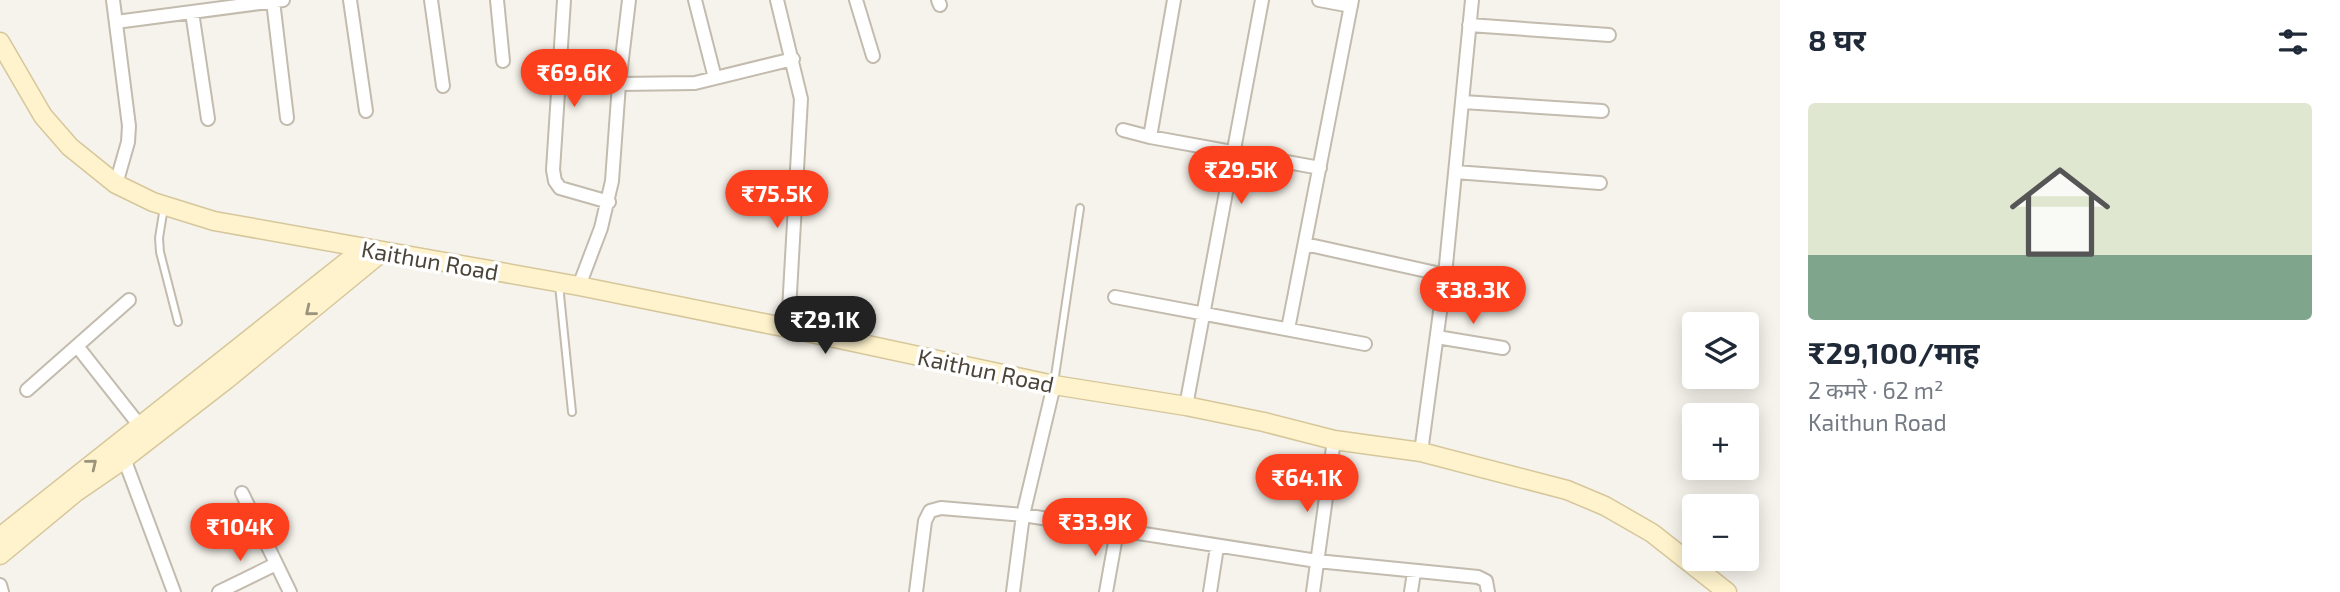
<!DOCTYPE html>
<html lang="hi">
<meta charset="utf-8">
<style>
:root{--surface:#fff;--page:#f6f6f7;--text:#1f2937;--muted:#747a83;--accent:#fc3f1d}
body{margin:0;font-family:"Exo 2","Noto Sans Devanagari",sans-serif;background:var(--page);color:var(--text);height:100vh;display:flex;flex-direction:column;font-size:26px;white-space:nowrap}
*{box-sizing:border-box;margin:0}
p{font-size:23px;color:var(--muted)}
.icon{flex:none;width:38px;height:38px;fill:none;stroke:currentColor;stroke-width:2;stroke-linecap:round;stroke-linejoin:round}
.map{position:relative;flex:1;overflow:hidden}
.drawer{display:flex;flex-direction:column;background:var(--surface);width:560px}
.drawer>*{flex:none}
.tools{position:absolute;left:1682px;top:312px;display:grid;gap:14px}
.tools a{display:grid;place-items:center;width:77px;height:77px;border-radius:7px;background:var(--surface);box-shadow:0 4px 18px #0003;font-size:35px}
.price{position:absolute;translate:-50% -60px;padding:0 16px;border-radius:24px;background:var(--accent);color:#fff;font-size:23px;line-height:46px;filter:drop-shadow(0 2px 4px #0008)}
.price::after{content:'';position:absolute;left:50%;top:42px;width:21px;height:16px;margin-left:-10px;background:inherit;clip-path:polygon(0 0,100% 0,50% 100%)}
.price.on{background:#222;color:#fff}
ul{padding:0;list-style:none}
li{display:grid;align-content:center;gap:14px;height:371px;padding:0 28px}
li span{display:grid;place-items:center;height:217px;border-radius:7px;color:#555}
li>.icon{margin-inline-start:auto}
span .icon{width:126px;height:126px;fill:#fffc;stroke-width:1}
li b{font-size:30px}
h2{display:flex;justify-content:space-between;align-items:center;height:84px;padding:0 28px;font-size:30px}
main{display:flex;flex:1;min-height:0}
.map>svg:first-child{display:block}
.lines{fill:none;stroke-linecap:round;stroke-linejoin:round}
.lane-casing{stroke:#c2bbae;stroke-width:10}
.street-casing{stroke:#c2bbae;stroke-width:16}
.secondary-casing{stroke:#d6c79b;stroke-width:21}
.lane{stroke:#fff;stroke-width:6}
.street{stroke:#fff;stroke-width:12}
.secondary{stroke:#fff3cd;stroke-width:18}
.oneway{stroke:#9c937c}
.labels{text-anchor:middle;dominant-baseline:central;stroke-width:7;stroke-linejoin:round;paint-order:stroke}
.street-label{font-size:23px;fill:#4b4439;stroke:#fff}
</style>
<main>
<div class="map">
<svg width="1780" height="592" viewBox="0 0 1780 592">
<rect width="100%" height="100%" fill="#f6f3ec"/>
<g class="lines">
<defs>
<path id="lane" d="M164 207 159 238 160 252 178 322
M559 285 572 412
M1054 383 1080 208"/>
<path id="street" d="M113 0 129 126 128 142 116 184
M350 0 366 111
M431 0 443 86
M497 0 503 61
M564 0 553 170 555 181 560 188 609 202
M695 0 715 78
M777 0 801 99 788 328
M856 0 873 56
M938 0 940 5
M1319 0 1351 6
M273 1 287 118
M192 12 208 119
M116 22 283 0
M1469 25 1609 35
M619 84 695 83 793 59
M1463 102 1602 111
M1123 130 1150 137 1320 168
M1150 137 1174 0
M1455 172 1600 183
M1305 244 1445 275
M579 286 601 228 612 181 619 84 629 0
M1115 297 1365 344
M1288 329 1352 0
M1437 337 1503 348
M77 346 140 426
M27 390 129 300
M1186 406 1262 0
M1421 452 1445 275 1472 0
M122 453 174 592
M242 493 290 592
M0 585 2 592
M219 592 276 564
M916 592 925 521 930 511 941 508 1023 515 1317 561 1478 577 1486 581 1488 592
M1013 592 1023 515 1054 385
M1106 592 1117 531
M1210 592 1217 547
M1313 592 1334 440
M1411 592 1414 572"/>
<path id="secondary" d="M0 42 43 116 70 147 116 184 153 202 214 221 579 286 788 328 1054 385 1186 406 1264 422 1334 440 1421 452 1567 490 1605 506 1652 533 1727 592
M0 537 363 249
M0 555 76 492 124 459 226 380 382 252"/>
</defs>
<use href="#lane" class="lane-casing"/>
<use href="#street" class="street-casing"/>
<use href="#secondary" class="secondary-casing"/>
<use href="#lane" class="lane"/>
<use href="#street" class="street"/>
<use href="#secondary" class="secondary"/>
</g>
<defs><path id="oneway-chevron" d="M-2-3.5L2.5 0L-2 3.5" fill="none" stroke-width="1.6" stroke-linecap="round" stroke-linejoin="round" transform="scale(1.75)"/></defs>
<g class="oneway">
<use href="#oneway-chevron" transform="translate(310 311) rotate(141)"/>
<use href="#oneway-chevron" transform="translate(92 464) rotate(-39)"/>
</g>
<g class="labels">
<g class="street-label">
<text transform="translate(430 260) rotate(10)">Kaithun Road</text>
<text transform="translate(986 370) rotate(12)">Kaithun Road</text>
</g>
</g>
</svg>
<div class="tools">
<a><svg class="icon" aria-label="layers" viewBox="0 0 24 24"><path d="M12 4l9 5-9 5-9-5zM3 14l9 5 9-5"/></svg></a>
<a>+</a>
<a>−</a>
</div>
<b class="price" style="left:574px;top:109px">₹69.6K</b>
<b class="price" style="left:1241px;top:206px">₹29.5K</b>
<b class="price" style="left:777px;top:230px">₹75.5K</b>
<b class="price" style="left:1473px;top:326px">₹38.3K</b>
<b class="price on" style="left:825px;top:356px">₹29.1K</b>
<b class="price" style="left:1307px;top:514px">₹64.1K</b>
<b class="price" style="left:1095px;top:558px">₹33.9K</b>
<b class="price" style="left:240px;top:563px">₹104K</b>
</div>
<section class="drawer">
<h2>8 घर<svg class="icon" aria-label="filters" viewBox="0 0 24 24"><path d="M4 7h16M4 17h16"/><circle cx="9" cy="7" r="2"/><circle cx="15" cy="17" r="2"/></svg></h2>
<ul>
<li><span style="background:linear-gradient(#dfe7d0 70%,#7fa58c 0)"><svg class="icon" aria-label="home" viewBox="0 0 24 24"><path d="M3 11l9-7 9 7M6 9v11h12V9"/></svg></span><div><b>₹29,100/माह</b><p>2 कमरे · 62 m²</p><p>Kaithun Road</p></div></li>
</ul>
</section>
</main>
